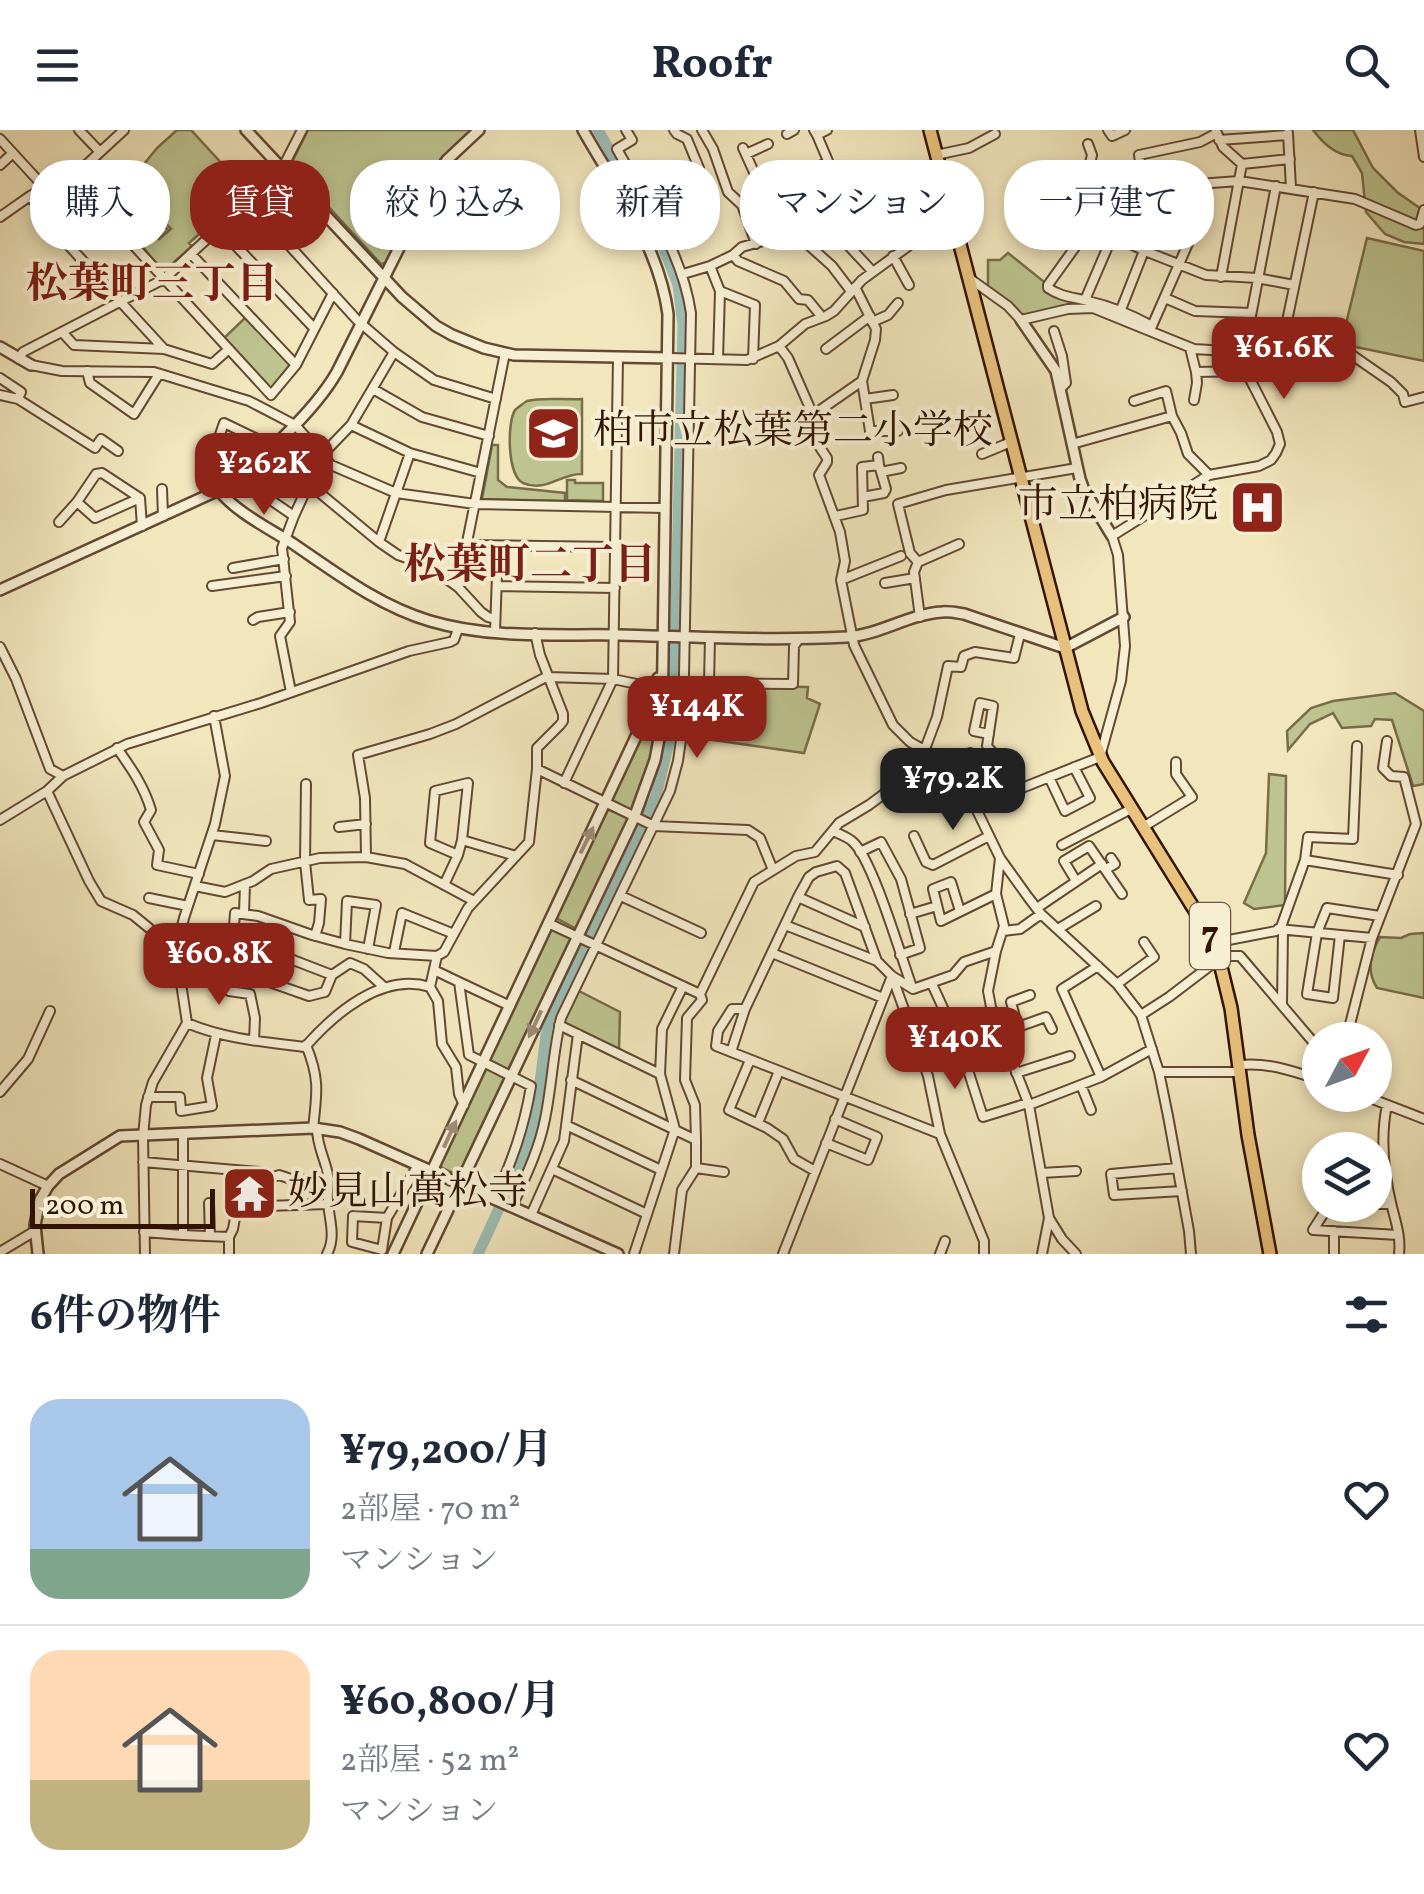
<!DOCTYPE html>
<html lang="ja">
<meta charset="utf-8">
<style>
:root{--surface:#fff;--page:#f2f2f3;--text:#1f2937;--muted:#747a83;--line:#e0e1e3;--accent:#8f2418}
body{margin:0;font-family:Vollkorn,"Noto Serif JP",serif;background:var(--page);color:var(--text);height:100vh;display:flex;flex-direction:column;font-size:38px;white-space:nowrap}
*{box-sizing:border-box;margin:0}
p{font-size:32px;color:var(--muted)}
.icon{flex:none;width:55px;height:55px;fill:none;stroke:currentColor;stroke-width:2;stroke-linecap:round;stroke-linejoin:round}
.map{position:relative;height:1124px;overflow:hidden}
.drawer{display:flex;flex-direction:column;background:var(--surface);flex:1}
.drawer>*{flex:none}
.banner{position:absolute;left:30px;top:30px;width:1365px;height:90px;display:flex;gap:20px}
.needle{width:65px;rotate:49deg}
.tools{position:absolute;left:1302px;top:892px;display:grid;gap:20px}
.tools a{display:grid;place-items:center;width:90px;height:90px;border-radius:50%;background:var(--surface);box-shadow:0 5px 15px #0003;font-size:50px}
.scale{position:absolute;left:30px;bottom:25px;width:185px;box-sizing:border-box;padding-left:10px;border:5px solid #331403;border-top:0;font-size:28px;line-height:35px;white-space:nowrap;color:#331403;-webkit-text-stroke:8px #f7efd4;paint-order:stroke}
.price{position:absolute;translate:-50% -85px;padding:0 22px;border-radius:20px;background:var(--accent);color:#fff;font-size:32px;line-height:65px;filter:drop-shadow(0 2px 5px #0008)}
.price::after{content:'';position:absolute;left:50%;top:60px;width:30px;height:22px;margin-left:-15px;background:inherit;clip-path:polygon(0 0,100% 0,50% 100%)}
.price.current{background:#222;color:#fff}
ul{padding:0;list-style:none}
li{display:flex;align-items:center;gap:30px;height:250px;padding:0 30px}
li+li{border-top:2px solid var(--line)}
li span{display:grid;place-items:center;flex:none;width:280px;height:200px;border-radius:30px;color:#555}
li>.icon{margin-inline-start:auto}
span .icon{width:120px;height:120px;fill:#fffc;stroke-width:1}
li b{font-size:42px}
h2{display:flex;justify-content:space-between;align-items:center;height:120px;padding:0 30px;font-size:42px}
.chip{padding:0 35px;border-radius:40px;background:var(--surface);box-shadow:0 5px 15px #0003;font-size:35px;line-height:90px}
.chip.current{background:var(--accent);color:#fff}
header{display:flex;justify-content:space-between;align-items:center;height:130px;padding:0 30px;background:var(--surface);font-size:45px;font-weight:700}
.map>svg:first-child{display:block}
.green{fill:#bdc48f;stroke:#786c49;stroke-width:2.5}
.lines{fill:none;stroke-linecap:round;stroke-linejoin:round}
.river{stroke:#9cbeb6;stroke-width:11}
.minor-casing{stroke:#634832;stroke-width:12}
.tertiary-casing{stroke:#634832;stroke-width:14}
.primary-casing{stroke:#331403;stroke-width:16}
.minor{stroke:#f7efd4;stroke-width:8}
.tertiary{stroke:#f7efd4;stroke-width:9}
.primary{stroke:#e9c37e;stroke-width:11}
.oneway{fill:#9f8c76}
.labels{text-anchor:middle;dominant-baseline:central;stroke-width:8;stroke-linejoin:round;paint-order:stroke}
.shield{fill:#f7efd4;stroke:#6e5642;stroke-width:2.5}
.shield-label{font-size:38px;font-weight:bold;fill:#331403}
.poi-label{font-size:40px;fill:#331403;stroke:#f7efd4;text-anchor:start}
.neighbourhood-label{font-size:42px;font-weight:bold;fill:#7a1f14;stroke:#f7efd4}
</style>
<header><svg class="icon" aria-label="menu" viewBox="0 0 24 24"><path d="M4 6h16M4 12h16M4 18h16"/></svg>Roofr<svg class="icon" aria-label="search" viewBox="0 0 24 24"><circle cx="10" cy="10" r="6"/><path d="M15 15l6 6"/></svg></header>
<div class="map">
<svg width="1424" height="1124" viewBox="0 0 1424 1124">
<rect width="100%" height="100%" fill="#f2e6bd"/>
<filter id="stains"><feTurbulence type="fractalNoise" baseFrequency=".002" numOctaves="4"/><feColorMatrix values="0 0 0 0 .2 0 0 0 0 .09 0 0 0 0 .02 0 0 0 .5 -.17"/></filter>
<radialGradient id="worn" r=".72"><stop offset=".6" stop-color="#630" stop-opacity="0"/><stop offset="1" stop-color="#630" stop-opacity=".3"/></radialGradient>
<path class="green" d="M177 0H191L236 49 232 54 239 63 223 78 224 82 189 113 192 116 163 142 138 111 158 90 168 100 158 110 171 99 134 60 131 50 157 18Z
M308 0H476L452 22 450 21 433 41 385 133 381 134 293 38 292 32Z
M1313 0H1353L1373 38 1397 62 1424 81V114L1404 112 1385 104 1366 82 1362 43 1352 26C1335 25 1323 13 1313 0Z
M97 37 102 43 100 45 119 65 106 77 82 51Z
M1367 108 1424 121V231L1341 214Z
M1008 123 1048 155V158L1085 170 1093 178 1021 190 988 161V130H1000Z
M246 187 290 235 272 259 270 258 223 209Z
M582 269V344C561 343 546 363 523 353 507 345 507 293 515 280 517 278 525 272 527 271 540 267 567 270 582 269Z
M492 315H498V350L507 357 565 363V371L482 369Z
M567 350H575V353H603V371L567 370Z
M687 555 808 557 807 568 820 574 804 623 684 606Z
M1395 563 1424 581V654L1413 656 1392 590 1375 589 1371 596 1342 598 1333 583 1310 594 1288 620 1287 601 1311 578 1333 571Z
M657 564H659C665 603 646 645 634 681L631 682 609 670Z
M1269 644 1286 646 1285 775 1254 779 1244 773 1266 723Z
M605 678 628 688 629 690 577 798H575L554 787Z
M551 797 572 807V809L510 939 508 940 488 929 549 798Z
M1424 803V868L1377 858C1366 841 1371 822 1380 807L1401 808 1410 804Z
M577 860 620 882 619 919 617 920 561 893Z
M486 936 505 945 506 948 461 1041 455 1044 442 1038 439 1031 484 937Z"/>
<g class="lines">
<path class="river" d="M478 1124 519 1035 535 992 547 897 656 666 673 596 683 195 678 155 660 109 598 0"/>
<defs>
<path id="minor" d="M79 0 100 22
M674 0 677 4 687 9 699 38
M702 0 713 19 728 62 742 75 756 114
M814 0 817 5 827 0
M1108 0 1112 6 1125 0
M1420 0 1424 27
M1216 1 1223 17 1242 34 1290 29
M1288 3 1291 58
M787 4 794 0
M817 5 828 31 815 40 827 71 825 78
M0 9 45 58
M1219 10 1288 5
M1088 14 1092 25 1087 46 1091 95 1048 155V158C1061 167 1073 167 1088 171 1110 176 1132 185 1152 196L1149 200
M743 18 782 104
M746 24 768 14
M936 25 969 18 995 4
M0 35 13 23
M69 45 271 265 296 235 333 163
M850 48 861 42 869 56 868 62
M1144 59 1139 25 1200 12 1217 3
M1051 60 1087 46
M1088 62 1239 51 1355 69 1416 95 1420 94 1424 80
M30 66 60 106 164 219
M248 70 357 190 394 222 351 295 322 325 294 386 259 362 313 314
M651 78 689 58 699 77
M831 79 853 105 845 112 873 142
M833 80 846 70 868 62 884 94 867 102 846 70
M0 87 30 66 85 36 124 0
M813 87 831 109
M1091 95 1145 121 1206 145 1257 148 1294 155
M219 98 314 198
M794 102 832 136 851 161
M191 124 296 235
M733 125 738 131 784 151 799 169 808 170 822 187
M893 126 909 155
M710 136 720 161 755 175 753 229
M683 144 710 136 733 125 742 117 794 102 825 78
M1221 147 1242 34
M969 148 1008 176 1021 190 1068 179 1093 178 1194 219 1244 222 1273 221 1282 215 1314 62
M855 157 876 199 875 210 862 251 813 285 808 293V299L827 328V332L819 345 840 402 845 431 841 450 854 515 893 595 910 612 935 626 967 660 1000 728 1028 767 1041 784 1117 854 1141 885 1159 942 1168 986 1189 1101 1191 1124
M1165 168 1195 181 1251 183
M1085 170 1132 60
M1120 182 1169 57
M872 192 888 185 898 173
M1152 196 1204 77 1201 54
M1054 201 1062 226 1066 253 1061 258
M62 202 74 215 164 219 212 234 229 219
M1283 210 1298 206 1352 225 1391 252 1403 264 1405 272 1424 267
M779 216 788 228 813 285
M1190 218 1196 242 1247 241
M826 219 870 186
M394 222 434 250 496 269
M669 228 747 230 779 216 805 194 826 186 834 181 862 150 933 98 947 65
M19 229 23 222 164 149 282 39 302 0
M718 229 720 161
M31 235 62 241 154 242 249 271 295 295 331 335 396 363 475 374 665 378
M87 241 90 253 134 284 159 244
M0 248 21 262 18 269
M862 251 870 301H898
M373 259 422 287 489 306
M0 265 18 269 95 318 101 309 118 321
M865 269 893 265
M1194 270 1197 253 1196 242
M1134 271 1166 261 1172 286 1181 303 1188 324 1209 345
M351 295 410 323 481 343
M1072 314 1172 286
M982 324 1011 312
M248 337 216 316 224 293 272 316
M881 342 901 338
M309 354 379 412 398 425 427 435 458 457 481 482 488 487 495 489
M162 359 163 386
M863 367 884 363 886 359 879 335
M77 372 95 388 140 368
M836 386 863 380 862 337 879 335 878 327
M59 392 77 372 96 344 102 343 140 368 142 396
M379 412 410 323
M466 415 615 417
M918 432 910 423 898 374 946 360 1077 338
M233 438 284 429
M841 450 901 426
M885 453 915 448
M212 456 286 446
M497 456 615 458
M458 457 505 223
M920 487 914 442 918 432 959 414
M253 490 258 487 290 482
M495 502 498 416
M535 503 540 525 563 584V591L560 595 537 618V639
M0 517 16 549 50 639 63 646
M548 547 613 549 656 558
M685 553 793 554 794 516 799 509
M709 553 710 507
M291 562 280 506 290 492 282 418 294 386
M989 604 974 601 980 573 993 576 987 616 1000 631 996 633 999 644
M117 618C131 638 144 656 151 680L144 692 159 720 157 735 199 744
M925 619 937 587 948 536 961 537 964 526 975 522 1014 528 1020 504
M952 645 970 623
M1049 647 1065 681 1090 668 1074 637
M901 650 916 677 959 652
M564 653 613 549 618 227
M306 654 305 732 309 770 321 769 319 793 315 806
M967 660 1013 638 1022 658 1100 627 1121 551 1125 516 1118 425 1112 406 1209 345 1259 336 1271 330 1276 323 1280 314 1277 302 1249 247 1244 222 1276 56
M47 661 89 751 101 771 133 785 176 820
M0 690 47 661 63 646 127 614 261 573 409 521 450 512 454 510 458 499
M339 697 366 694
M1143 697 1192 667 1176 644V632
M833 701C839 704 848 707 853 712 873 730 901 827 912 857
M212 705 266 711
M914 706 926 732 933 735 989 706
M1062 715 1131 679
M860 722 881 712 901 749 920 818 900 825
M458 725 430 713 435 661 468 653 462 710 516 726
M366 727 405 734 474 771
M1000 728 996 764 1004 796 996 821 988 861 991 877 1029 975 1049 1088 1062 1109 1076 1124
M1305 730 1308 707 1353 709 1357 616
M1106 739 1115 734 1111 728
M1076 751 1064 731 1089 716 1122 764
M444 755 458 725 462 710
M195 756 225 762 253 751 271 739 320 728 366 727 365 668 358 625 430 604 456 594 548 546
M621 766 701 803
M798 767 865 797
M149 768 188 776
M1037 778 1102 734
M960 781 951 752 933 759 941 791 996 764
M244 783 245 754
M910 784 937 776
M548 793 700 864 754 752 796 726 815 722 839 693 869 675 935 626
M785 795 877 831 892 846 913 859 953 845 964 832 996 821
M1058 799 1096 776
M1278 799 1372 808
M1003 801 1020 799 1041 784
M1340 805 1333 868 1307 864 1317 803 1327 778 1380 786
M231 806 332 845
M1213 813 1276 801 1281 797 1305 730 1398 745
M345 814 347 771 376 775 368 819
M394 822 402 783 454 804
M772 823 883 868
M1098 836 1062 859 1101 947
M229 838 309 866 325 862 332 845 350 833 364 839 384 857
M434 840 459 852 469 925 531 956C524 999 512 1030 495 1070
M892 846 928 946 940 1004 984 1111V1124
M459 852 510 876
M932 854 960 915 983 987 1028 973
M1117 854 1154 827 1144 812
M430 857 438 871 442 914 456 937 459 964 464 975
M1282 875 1283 800
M745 879H732L718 901 716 916 940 1004
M1141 885 1169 867 1219 829 1228 826H1240L1320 920
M187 893C225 909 264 912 305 917 334 884 382 842 430 857L437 826 444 822 468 778 529 712 537 639 654 696 748 700 760 708 773 740
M559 895 660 944
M1018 898 1011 872 1030 865
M1001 903 1046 887 1052 899
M254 910 255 888 250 864 229 861 235 783 258 786 312 805 345 814 388 823 437 826
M1346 910 1372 808 1416 694 1404 647 1391 646 1383 638 1387 611
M306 915C320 949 317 963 313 998
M960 915 1000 899
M731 922 745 879 798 767 809 747 816 742 837 736 845 743 877 831
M750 930 729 980 767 998 783 1009 794 1029 815 1041
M1240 935C1268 932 1293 941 1320 950
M1159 942H1240
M1016 943 1070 926
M571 950 696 1010V1038
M1081 955 1091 980
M0 962 28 929 50 881
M1362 965 1424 989
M148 967H180L181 981 212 976 207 948 216 905
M1029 975 1101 947 1152 919
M1387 975C1380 1008 1384 1044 1392 1077 1396 1093 1401 1107 1399 1124
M758 993 779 941
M566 995 661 1040
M317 998C317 1017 325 1028 328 1045 330 1053 327 1061 328 1069 328 1088 337 1105 327 1124
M183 1005V1105L229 1107V1124
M696 1010 695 975 685 950 687 888 702 870 700 864
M826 1013 868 1030 877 1007 835 989
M143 1032 260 1042
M0 1034 48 1056
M1177 1038 1111 1044 1114 1065 1182 1061
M552 1039 647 1084
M1041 1043 1076 1041
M209 1073 210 1106
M328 1074 266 1076 271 1048 279 1045 294 1050 329 1049
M1375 1074H1391
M1332 1075H1329L1313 1100 1398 1105
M512 1077C525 1048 539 1020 545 989 552 955 553 922 561 888L670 661 678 631 683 596 691 183C682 122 646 72 617 19L632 10 626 0
M531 1085 564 1011 578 904
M387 1088 382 1120 352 1112 353 1086 387 1088 418 1035
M1334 1101V1124
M144 1102 183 1105
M229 1107 233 1099 238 1071
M0 1122 35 1101
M145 1124 143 1006 146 975 153 952 187 893 176 820 184 788 215 694 225 646 214 586
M634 1124 675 999 660 944 662 899 683 856
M674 1124 682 1060 696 1038 724 1042
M783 1124 892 846
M940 1124 945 1111
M1042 1124 1049 1088"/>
<path id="tertiary" d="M246 0 402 167 436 196 452 205 484 218 514 225 669 228
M1021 190 1056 241 1080 349 1084 360 1112 406
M0 217 31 235
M219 360C234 381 270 399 292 413 336 443 379 476 430 491 490 509 557 504 619 505 695 507 771 511 847 507 879 505 909 484 942 482 949 481 957 483 964 484L1065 518 1124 487
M0 460 219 360C258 334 314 282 337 242L432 52 447 30 479 0
M38 1124 35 1095 40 1070 48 1056 59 1044 120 1006 313 998 340 1002 359 1009 618 1124
M393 1124 648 581 658 548
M427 1124 634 688 655 630 662 593 668 184C659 116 616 58 583 0"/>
<path id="primary" d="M930 0 1082 581 1103 632 1199 787 1219 829 1231 878 1248 1005 1270 1124"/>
</defs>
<use href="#minor" class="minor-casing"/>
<use href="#tertiary" class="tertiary-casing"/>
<use href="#primary" class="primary-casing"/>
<use href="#minor" class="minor"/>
<use href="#tertiary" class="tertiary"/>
<use href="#primary" class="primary"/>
</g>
<defs><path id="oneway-solid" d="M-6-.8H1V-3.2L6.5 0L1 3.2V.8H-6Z" transform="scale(2.5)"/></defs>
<g class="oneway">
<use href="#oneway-solid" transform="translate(587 710) rotate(-64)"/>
<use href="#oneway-solid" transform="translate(535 894) rotate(115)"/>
<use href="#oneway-solid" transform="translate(450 1004) rotate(-65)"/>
</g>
<defs>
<symbol id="school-square" viewBox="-11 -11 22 22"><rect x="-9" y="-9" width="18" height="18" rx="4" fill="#8f2418" stroke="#f7efd4"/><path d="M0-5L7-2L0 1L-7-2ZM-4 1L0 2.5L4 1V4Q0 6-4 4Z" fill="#fff"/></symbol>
<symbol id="hospital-square" viewBox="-11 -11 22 22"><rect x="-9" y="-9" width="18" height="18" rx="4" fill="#8f2418" stroke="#f7efd4"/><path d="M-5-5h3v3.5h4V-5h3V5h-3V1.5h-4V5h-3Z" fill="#fff"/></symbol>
<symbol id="temple-square" viewBox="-11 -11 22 22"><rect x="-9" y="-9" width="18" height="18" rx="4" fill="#8f2418" stroke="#f7efd4"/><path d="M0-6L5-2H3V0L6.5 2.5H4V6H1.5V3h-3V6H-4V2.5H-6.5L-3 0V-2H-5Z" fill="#fff"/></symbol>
</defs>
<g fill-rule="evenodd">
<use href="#school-square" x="522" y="272" width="63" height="63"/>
<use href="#hospital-square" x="1226" y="346" width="63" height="63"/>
<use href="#temple-square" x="218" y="1032" width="63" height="63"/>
</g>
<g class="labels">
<rect class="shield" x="1190" y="773" width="40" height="66" rx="8"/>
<g class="shield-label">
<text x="1210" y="806">7</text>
</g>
<g class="poi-label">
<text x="593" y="303">柏市立松葉第二小学校</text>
<text x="1218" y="377" text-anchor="end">市立柏病院</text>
<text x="288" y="1064">妙見山萬松寺</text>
</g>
<g class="neighbourhood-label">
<text x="152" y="156">松葉町三丁目</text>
<text x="530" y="437">松葉町二丁目</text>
</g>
</g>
<rect width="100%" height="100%" filter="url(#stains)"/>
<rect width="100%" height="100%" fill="url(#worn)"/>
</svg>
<div class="tools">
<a><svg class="needle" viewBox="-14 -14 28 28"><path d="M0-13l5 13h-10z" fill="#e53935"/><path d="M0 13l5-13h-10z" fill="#747a83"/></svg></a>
<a><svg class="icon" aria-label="layers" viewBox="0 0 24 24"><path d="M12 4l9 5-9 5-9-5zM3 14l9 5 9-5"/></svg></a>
</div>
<div class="scale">200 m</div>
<b class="price" style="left:1284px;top:272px">¥61.6K</b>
<b class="price" style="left:264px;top:388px">¥262K</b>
<b class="price" style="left:697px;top:631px">¥144K</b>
<b class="price current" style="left:953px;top:703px">¥79.2K</b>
<b class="price" style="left:219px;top:878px">¥60.8K</b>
<b class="price" style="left:955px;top:962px">¥140K</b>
<div class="banner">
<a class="chip">購入</a>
<a class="chip current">賃貸</a>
<a class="chip">絞り込み</a>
<a class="chip">新着</a>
<a class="chip">マンション</a>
<a class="chip">一戸建て</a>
</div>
</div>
<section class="drawer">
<h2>6件の物件<svg class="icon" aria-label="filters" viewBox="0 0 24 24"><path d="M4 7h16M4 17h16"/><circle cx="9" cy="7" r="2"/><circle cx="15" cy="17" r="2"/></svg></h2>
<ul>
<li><span style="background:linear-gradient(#a9c7e8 75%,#7fa58c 0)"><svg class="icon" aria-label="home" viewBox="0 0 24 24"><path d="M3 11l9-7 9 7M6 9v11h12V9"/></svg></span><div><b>¥79,200/月</b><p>2部屋 · 70 m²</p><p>マンション</p></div><svg class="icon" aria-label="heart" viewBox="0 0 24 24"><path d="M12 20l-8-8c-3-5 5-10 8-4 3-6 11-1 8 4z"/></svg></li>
<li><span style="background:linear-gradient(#ffd9b3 65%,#c2b280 0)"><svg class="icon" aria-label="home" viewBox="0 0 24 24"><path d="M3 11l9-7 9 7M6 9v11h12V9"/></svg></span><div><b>¥60,800/月</b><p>2部屋 · 52 m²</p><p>マンション</p></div><svg class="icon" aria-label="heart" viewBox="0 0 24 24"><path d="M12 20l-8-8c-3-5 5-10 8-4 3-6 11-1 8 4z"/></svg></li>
</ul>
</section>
